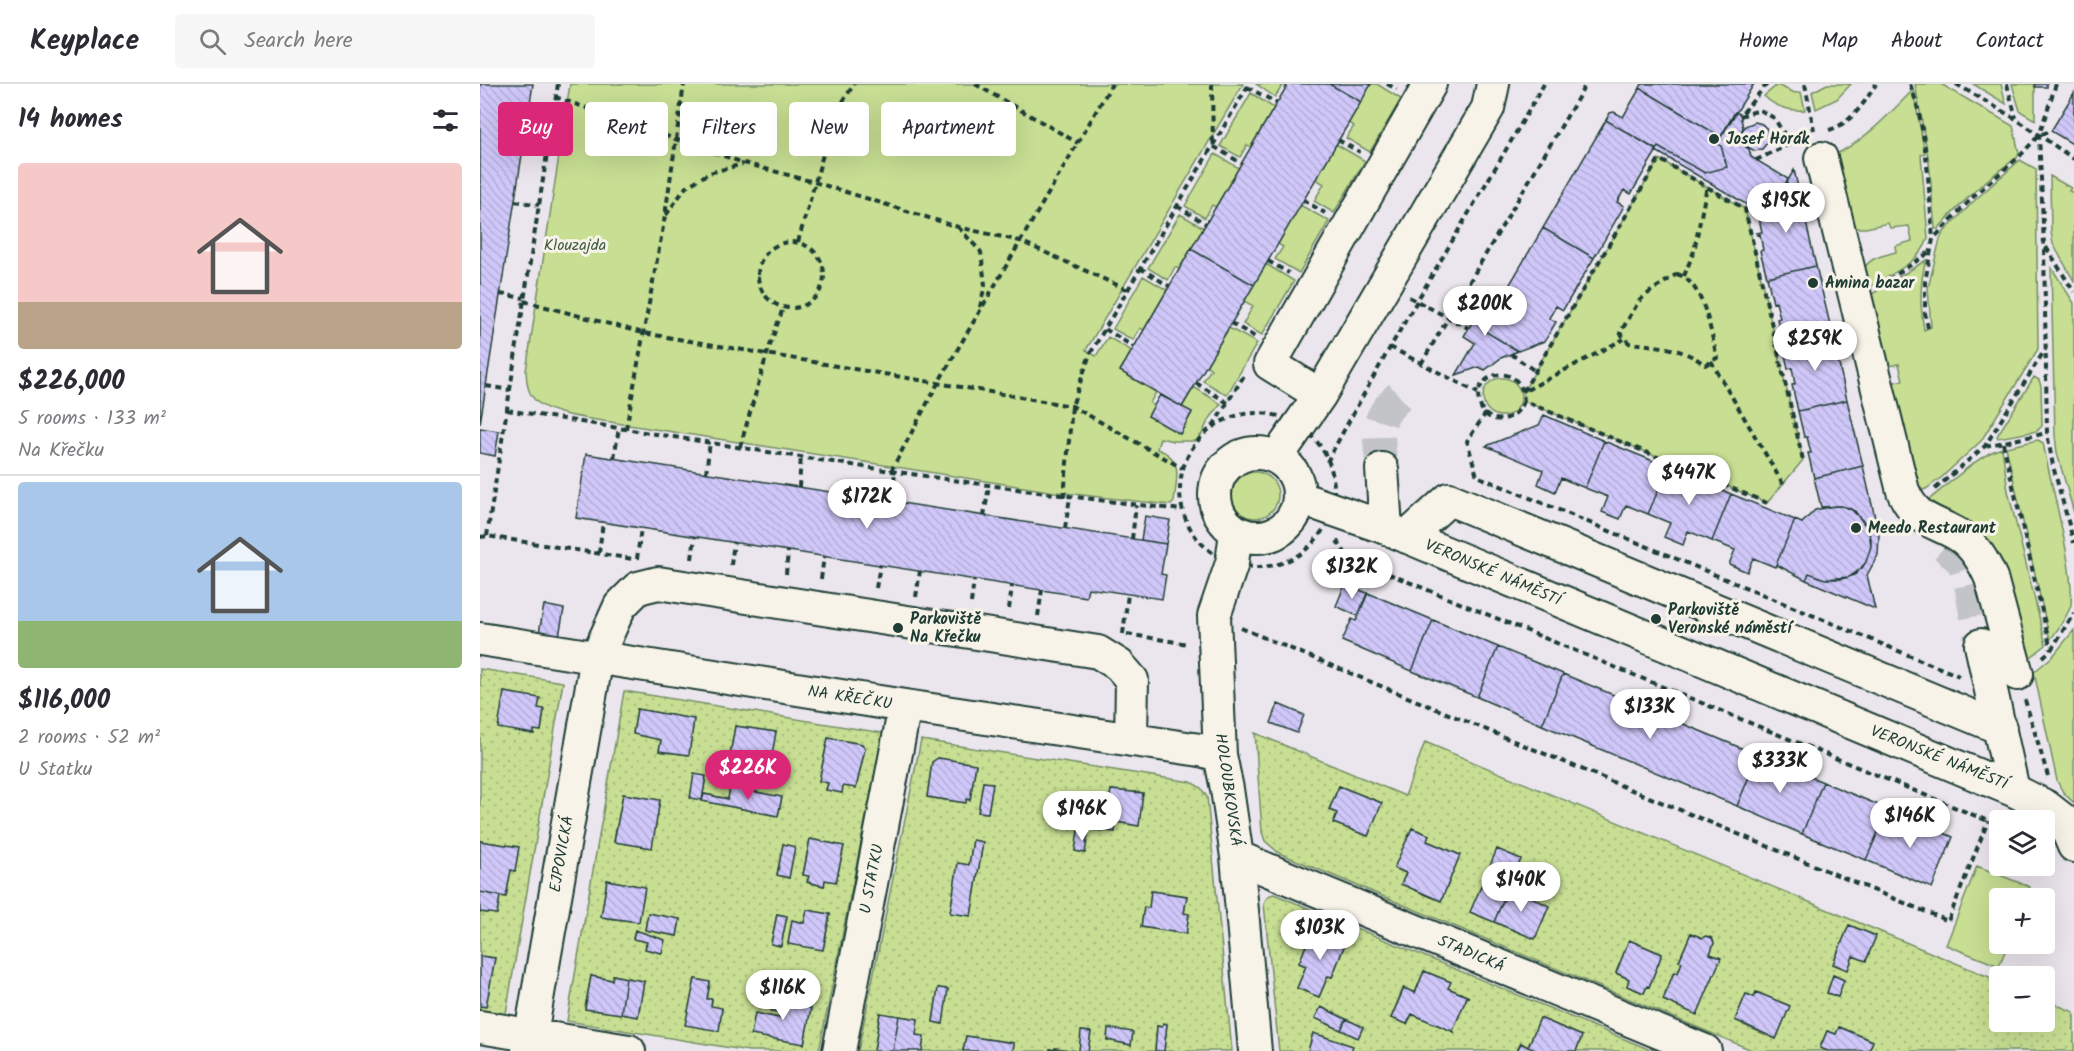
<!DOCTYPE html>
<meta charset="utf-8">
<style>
:root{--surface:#fff;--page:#f7f7f7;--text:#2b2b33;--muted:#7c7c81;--line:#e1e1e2;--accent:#db2777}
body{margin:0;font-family:Kalam,sans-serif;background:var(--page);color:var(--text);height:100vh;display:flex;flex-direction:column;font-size:22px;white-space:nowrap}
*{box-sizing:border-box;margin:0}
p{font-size:20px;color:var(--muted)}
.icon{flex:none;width:33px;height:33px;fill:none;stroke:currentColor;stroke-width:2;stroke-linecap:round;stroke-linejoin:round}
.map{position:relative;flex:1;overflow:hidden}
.sheet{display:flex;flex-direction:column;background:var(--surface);width:480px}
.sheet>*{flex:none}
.banner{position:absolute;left:18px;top:18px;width:570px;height:54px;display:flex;gap:12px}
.buttons{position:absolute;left:1509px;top:726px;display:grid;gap:12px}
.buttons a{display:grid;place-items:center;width:66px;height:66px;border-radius:6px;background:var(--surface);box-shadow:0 6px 24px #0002;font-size:30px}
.price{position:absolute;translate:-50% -51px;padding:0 14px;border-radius:21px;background:#fff;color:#222;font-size:20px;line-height:39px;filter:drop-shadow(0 2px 3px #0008)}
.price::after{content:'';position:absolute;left:50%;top:36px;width:18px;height:14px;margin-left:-9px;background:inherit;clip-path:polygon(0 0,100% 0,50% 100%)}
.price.on{background:var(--accent);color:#fff}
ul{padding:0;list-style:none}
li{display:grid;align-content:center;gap:12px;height:318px;padding:0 18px}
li+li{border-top:2px solid var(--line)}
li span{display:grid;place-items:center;height:186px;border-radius:6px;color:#555}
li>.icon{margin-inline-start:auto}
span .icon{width:108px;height:108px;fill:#fffc;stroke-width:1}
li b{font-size:26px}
h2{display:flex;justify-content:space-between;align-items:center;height:72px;padding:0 18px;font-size:26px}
.tag{padding:0 21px;border-radius:6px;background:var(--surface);box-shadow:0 6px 24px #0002;font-size:21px;line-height:54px}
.tag.on{background:var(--accent);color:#fff}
header{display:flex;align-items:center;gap:36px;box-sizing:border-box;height:84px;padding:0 30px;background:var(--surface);border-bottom:2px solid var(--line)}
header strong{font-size:28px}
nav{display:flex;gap:33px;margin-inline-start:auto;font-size:21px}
.search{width:420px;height:54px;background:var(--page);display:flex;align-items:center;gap:15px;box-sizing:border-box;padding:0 21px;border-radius:6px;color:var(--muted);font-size:22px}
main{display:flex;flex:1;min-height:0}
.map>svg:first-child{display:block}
.green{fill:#c7de93;stroke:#738e64;stroke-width:1.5}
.garden{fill:url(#garden-dots);stroke:#738e64;stroke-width:1.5;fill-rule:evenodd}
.building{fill:url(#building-back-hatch);stroke:#1f3d34;stroke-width:1.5}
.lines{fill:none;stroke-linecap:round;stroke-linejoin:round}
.minor-tunnel{stroke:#c2c4c8;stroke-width:32;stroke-dasharray:32 16;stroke-linecap:butt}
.minor-casing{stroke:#1f3d34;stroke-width:36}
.path{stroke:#1f3d34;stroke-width:4;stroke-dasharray:6 4.5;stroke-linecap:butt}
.minor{stroke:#f7f3e8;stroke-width:32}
.poi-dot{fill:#1f3d34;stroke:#f7f3e8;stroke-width:2}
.labels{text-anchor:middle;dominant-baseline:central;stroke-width:6;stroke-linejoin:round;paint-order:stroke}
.poi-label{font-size:16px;font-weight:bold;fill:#1f3d34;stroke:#f7f3e8;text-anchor:start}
.park-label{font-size:16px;fill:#415d47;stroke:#f7f3e8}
.street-label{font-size:16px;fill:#1f3d34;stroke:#f7f3e8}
</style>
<header>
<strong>Keyplace</strong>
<div class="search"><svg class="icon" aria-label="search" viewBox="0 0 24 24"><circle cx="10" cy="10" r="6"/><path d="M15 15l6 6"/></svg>Search here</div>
<nav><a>Home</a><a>Map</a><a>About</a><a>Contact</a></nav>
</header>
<main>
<section class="sheet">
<h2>14 homes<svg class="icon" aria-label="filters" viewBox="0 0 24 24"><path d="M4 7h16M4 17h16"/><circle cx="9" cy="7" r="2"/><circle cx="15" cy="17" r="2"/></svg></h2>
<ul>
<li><span style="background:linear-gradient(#f6c9c9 75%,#b9a48a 0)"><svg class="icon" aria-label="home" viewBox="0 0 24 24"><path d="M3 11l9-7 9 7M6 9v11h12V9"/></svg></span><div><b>$226,000</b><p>5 rooms · 133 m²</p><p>Na Křečku</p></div></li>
<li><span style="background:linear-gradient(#a9c7e8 75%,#8fb573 0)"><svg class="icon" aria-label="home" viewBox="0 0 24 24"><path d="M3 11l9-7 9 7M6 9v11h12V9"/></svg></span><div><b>$116,000</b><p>2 rooms · 52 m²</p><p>U Statku</p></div></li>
</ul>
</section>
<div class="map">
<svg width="1594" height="967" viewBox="0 0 1594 967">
<defs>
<pattern id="garden-dots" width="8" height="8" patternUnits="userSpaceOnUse" patternTransform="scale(1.5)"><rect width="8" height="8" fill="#c7de93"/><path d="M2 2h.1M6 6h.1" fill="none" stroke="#aabf7f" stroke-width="1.8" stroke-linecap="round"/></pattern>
<pattern id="building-back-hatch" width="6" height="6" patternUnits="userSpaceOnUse" patternTransform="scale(1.5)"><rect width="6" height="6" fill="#d0c7f9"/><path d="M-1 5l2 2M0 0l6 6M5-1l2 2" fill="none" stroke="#b2acd6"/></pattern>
</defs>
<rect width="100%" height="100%" fill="#ebe6ed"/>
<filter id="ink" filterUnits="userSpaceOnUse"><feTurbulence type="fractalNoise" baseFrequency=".0167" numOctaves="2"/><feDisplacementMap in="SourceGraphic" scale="12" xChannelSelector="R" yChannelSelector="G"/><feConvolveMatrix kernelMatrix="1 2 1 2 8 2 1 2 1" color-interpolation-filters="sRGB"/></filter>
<g filter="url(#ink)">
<path class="green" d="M90 0H763L606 266 616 272 628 253 652 267 640 287 676 308 670 319 674 322 668 332 700 350 712 329 702 323 714 303 741 320 728 337 722 350 716 357H693L680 354 677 365C705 374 696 396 694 418L691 421 575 408 136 339C115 335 71 332 56 317 47 309 47 298 46 287Z
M776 0H808L807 3 803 1 795 13Z
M891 0H897L921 15 890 68 866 54 874 42 868 39Z
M1347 0H1371L1357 15 1336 25 1332 8Z
M1435 0H1461L1533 42 1539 69 1537 74C1506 94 1482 118 1458 145H1455L1449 78Z
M1493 0H1521L1526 20Z
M1532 0H1555V36L1540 27Z
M1297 1 1315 9 1321 8 1325 26C1310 27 1295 23 1284 12Z
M1433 6 1445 69 1441 71 1448 154C1442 178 1406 193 1386 205L1382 187C1390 173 1401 172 1416 168L1415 162 1432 157 1429 142 1410 144 1408 139 1386 144H1374L1352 72C1384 58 1408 31 1433 6Z
M771 9 794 24 771 63 767 61 760 73 740 62Z
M856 60 885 77 854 129 834 117 844 100 836 95Z
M735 70 759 84 736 123 732 121 725 134 705 122Z
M1179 75 1265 125 1323 376 1287 419 1044 317 1043 308Z
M1540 76 1556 85 1558 265 1501 357 1462 393 1446 405 1438 407 1404 301 1423 296 1419 280 1400 284 1388 215 1392 210 1446 176C1439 199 1440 222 1444 246L1451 243 1448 204 1460 155 1463 149 1496 115Z
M1570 92 1591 104 1589 107 1594 109V197L1573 160 1571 148Z
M820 121 849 137 819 189 795 175 803 163 798 160Z
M700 130 724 144 699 185 695 183 688 196 668 184Z
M786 180 814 197 782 251 763 240 773 222 764 217Z
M1571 183 1594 219V429L1577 369 1575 351Z
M663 192 687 206 664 246 660 244 653 256 633 245Z
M749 244 777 259 747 311 723 297 731 285 726 281Z
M1554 293 1559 296 1561 302 1562 342 1557 347 1518 354 1517 352Z
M1003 313a19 19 0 1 1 38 0a19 19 0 1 1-38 0Z
M1558 356 1563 359C1571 402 1594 481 1591 521 1587 534 1578 545 1570 556L1526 363Z
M1522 364 1528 407 1566 561 1547 576 1524 508 1443 420C1467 403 1495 372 1522 364Z
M752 411a23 23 0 1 1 46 0a23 23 0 1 1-46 0Z
M1594 546V719L1583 708 1577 697 1554 588 1573 572Z
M1497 782 1550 803 1546 814H1520V860H1528L1519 882 1466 861Z"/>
<path class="garden" d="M0 585 83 598 24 941 0 937V922H6L15 874 0 872V828L17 830 20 812 31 786 35 787 38 763 0 757ZM24 608 59 614 58 624 64 626 61 647 54 646V649Z
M144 607 403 649 339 967H269L87 937ZM157 625 214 635 208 671 179 667 181 656 153 649ZM255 642 296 648 248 683V682ZM348 654 382 660 385 665 376 704 363 702 346 706 348 699 339 697ZM226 692 222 716 211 714ZM250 703 302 713 298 732 222 717 224 710 248 715ZM143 710 180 716 171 764 134 758ZM330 755 364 762 356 798 345 796 344 802 328 799 329 792 323 791ZM303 761 309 794 297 791ZM127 796 165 803 158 838 121 833ZM327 826 350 830 343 866 308 860 312 837 324 839ZM297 830 307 832 300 862 291 860ZM200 835 197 852 165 846 167 836ZM155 847 184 856 182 869 165 865 167 858 153 855ZM133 891 164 897 158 933 105 924 111 892 132 896ZM215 895 230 898 227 915 232 916 231 922 242 925 239 946 206 941ZM294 908 315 913 314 921 331 924 324 960 271 951 276 929 299 934 300 928 291 926Z
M775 649 925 712 945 658 1519 897 1520 938H1564L1565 916 1594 928V967H1389L1393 957 1360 943 1356 950 1347 947 1340 963 1348 967H1274L799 769 785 757 782 748ZM859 702 901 719 888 752 854 739 857 729 849 725ZM932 744 949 751 947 757 980 771 961 817 922 800 926 789 915 784ZM1029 802 1069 822 1055 854 990 828ZM1369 841 1396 852 1386 876 1373 872 1367 886 1353 880ZM1211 849 1222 854 1226 852 1232 854 1234 859 1230 870 1240 874 1217 930 1183 916 1194 888 1198 889 1202 878 1199 877ZM1149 856 1182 870 1169 903 1167 902 1164 909 1147 902 1149 895 1136 889ZM1353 891 1364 896 1357 913 1347 909ZM1276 908 1309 922 1296 955 1263 941V939L1255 936 1266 910 1274 913Z
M441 656 711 698 721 704 727 713 752 967H684L687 940 683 939 682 943 677 942 675 967H608L611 948 602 947 599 967 575 964V966L570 965V967H533L534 959 486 952 483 967H442L444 953 436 951 438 935 400 929 394 967H378ZM458 674 496 680 490 716 486 715 485 719 447 713 452 679ZM503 698 513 700 508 729 499 728ZM631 706 663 709 658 742 636 738 635 748 616 746 618 735H626ZM599 747 608 749 604 769 595 767ZM493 756 503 758 491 832 470 828 478 779 489 781ZM672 807 707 812 704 829 709 831 706 850 661 843 664 824H669ZM458 904 468 906 462 940 453 938ZM629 945 652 949 651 961 627 956Z
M794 810 1173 967H1096L1102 952 1060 934 1048 963 1041 959 1037 967H871L872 963 833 950 828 967H799L784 820C786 813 788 811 794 810ZM832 846 846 852 849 846 866 853 863 859 865 860 852 893 848 892 839 913 817 904 826 882 819 879ZM944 887 970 898 968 904 989 913H987L973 946 974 948 932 930 927 940 911 934 923 904 935 909ZM841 923 883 943 878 954 835 934Z"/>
<path class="building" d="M0 0H53L0 340Z
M808 0H849L881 18 774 201 711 165Z
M849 0H891L881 18Z
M1162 0H1274L1241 53 1160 4Z
M1555 0H1567V3H1555Z
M1160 4 1241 53 1237 59 1241 62 1247 83 1225 89 1178 63 1176 66 1126 36 1130 29 1134 28 1143 33Z
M1594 9V61L1571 47Z
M1255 28 1260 30 1263 44 1256 57 1269 65 1271 73 1308 95 1287 132 1282 133 1281 129 1176 67 1178 63 1225 89 1247 83 1241 62 1237 59Z
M1126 36 1177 66 1151 110 1144 106 1137 118 1144 122 1114 174 1063 144Z
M1275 38 1282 40 1287 45 1289 52 1287 59 1282 65 1275 67 1256 57 1265 42Z
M1314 86 1336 182 1287 193 1280 167 1283 166 1280 150 1277 151 1276 149 1282 148 1279 134 1287 132Z
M1063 144 1114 174 1083 226 1076 222 1069 234 1076 238 1065 257 1038 267 1003 246Z
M711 165 774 201 702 323 640 287Z
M1336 182 1352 249 1303 260 1297 235 1300 234 1296 218 1293 219 1287 193Z
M1014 201 1025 208 1003 246 1038 267 1021 274 1005 286 999 283 976 291 995 259 984 252Z
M1352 249 1367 316 1318 327 1312 301 1315 300 1312 284 1308 285 1303 260Z
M680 311 712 328 700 350 668 332Z
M1367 316 1383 382 1334 394 1328 369H1331L1327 353H1324L1318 327Z
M1064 331 1124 357 1105 404 1081 394 1075 408 1058 400 1063 386 1006 362 1059 341Z
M0 344 19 347 15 372 0 369Z
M1124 357 1188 383 1168 430 1146 421 1140 435 1122 428 1128 413 1105 404Z
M106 370 686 460 681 490 686 491 682 515 608 504 606 513 96 434Z
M1383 382 1399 451 1398 471 1387 491 1395 525 1326 496 1329 489 1345 495 1369 493 1376 490 1386 478 1391 462V454L1386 440 1371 425 1362 422 1341 423 1334 394Z
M1188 383 1251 410 1232 457 1208 447 1203 461 1184 453 1190 439 1168 430Z
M1251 410 1315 436 1295 483 1273 474 1267 488 1249 480 1255 466 1232 457Z
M1354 422H1362L1375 427 1389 447 1391 462 1386 478 1382 484 1369 493 1361 495H1345L1329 489 1326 496 1297 481 1295 483 1315 436 1322 439 1335 426Z
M665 432 690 436 686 460 661 456Z
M865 500 887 509 878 532 856 522Z
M888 509 953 536 932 587 862 557 872 535 876 537Z
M64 521 84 525 79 552 59 549Z
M953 536 1018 563 997 613 932 587Z
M1018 563 1083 590 1062 641 997 613Z
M1083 590 1278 671 1257 722 1062 641Z
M24 608 60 614 58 624 64 625 61 647 54 646V650L18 644Z
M798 620 824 631 817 649 791 639Z
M157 625 214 635 209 671 179 667 181 656 153 650Z
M255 642 296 648 289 689 248 683Z
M348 654 382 660 385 665 376 704 363 702 362 709 346 706 348 699 339 697Z
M1278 671 1343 698 1322 750 1257 722Z
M458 674 496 680 490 716 486 715V719L447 713 452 678Z
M214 690 226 692 222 716 210 714Z
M503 698 513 699 508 729 498 728Z
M1343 698 1408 725 1386 776 1322 750Z
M859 702 902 719 888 752 853 739 857 729 849 726Z
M250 703 302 713 298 732 222 717 224 710 248 715Z
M631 706 663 709 659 742 636 738 635 748 616 746 618 734 626 735Z
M143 710 180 716 172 764 134 758Z
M1408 725 1473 753 1452 804 1386 776Z
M932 744 949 751 947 757 980 771 961 817 921 800 926 789 914 784Z
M598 747 608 749 605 769 595 767Z
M330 755 364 762 356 798 345 796 344 802 327 798 329 792 323 791Z
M493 756 503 758 491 832 470 829 478 779 489 781Z
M0 757 39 763 35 787 31 786 26 813 0 808Z
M303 760 315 763 309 794 297 791Z
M1017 765 1041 775 1014 838 990 828Z
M127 796 165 803 159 838 121 833Z
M1029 802 1069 822 1055 855 1014 838Z
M671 807 707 812 704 829 709 830 706 850 661 843 664 823 669 824Z
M0 808 20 812 17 830 0 828Z
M327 826 350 830 343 866 308 860 312 836 324 839Z
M168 829 200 835 197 852 165 846Z
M297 830 307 832 301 862 291 860Z
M1369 841 1396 852 1386 877 1373 872 1368 886 1353 880Z
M155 846 185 856 182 869 165 865 167 858 153 855Z
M832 846 846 852 848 846 866 853 863 859 865 860 852 893 848 892 839 913 817 904 826 882 819 879Z
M1211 849 1222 854 1226 852 1232 854 1234 859 1230 870 1241 874 1217 931 1183 916 1194 888 1198 889 1202 878 1199 877Z
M1149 856 1182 870 1169 903 1167 902 1164 909 1147 902 1149 895 1136 889Z
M0 872 15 874 6 923 0 922Z
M944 887 971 898 968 904 989 913H987L973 946 974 948 932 930 927 940 911 934 924 904 935 909Z
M133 891 146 894 141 930 105 925 111 892 132 896Z
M1353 891 1364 896 1358 913 1347 909Z
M146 894 164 897 158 933 141 930Z
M215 895 230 898 227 915H232L231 922 242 924 239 947 205 941Z
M458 904 468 905 463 940 453 938Z
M294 908 315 913 314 921 331 924 324 960 271 951 275 929 299 934 300 928 291 927Z
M1276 908 1310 922 1296 955 1255 936 1266 910 1274 913Z
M841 923 866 935 861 946 835 934Z
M400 929 419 932 413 967H394Z
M419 932 438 935 436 951 444 952 442 967H413Z
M1060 934 1102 952 1096 967H1057L1048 963Z
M866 935 883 943 878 954 861 946Z
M683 939 687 940 684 967H675L677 942 682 943Z
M1359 943 1393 957 1389 967H1348L1340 964 1347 947 1356 950Z
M628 944 653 948 651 961 627 956Z
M601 947 611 948 608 967H599Z
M833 949 873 962 871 967H828Z
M486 952 534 959 533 967H483Z
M1041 959 1048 963 1057 967H1037Z
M575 964 596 967H570V965L575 966Z"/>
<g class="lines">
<path class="minor-tunnel" d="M902 385C899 348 891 336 923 309
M1465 462 1483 478 1490 500 1501 561"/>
<defs>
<path id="minor" d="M1341 74 1423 407C1437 439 1454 436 1480 452 1495 462 1504 478 1511 494L1537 590
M840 311 790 280 950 0
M735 411a42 42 0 1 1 84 0a42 42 0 1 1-84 0Z
M797 373 840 311 1008 24 1013 0
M902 385 906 444
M820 414 906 444 1533 706 1565 722 1583 736 1594 762
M756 448 752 479 734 532 740 671 747 705 757 773 775 967
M927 453 969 415 1520 644
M0 555 425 622 720 666 740 671
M1501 561 1533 706
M757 773 1225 967
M0 943 149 967
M48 967 117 573 140 522 158 504 178 499 618 568 639 581 652 596 651 656
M359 967 425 622"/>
</defs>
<use href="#minor" class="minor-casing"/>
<path class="path" d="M495 0 598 59
M732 0 733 62 761 79
M907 0 917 5
M1287 0 1260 32 1280 26 1294 34 1310 59
M1325 0 1334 46
M1430 0C1448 46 1448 105 1453 154
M1476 0 1536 35 1594 75
M1527 0 1536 34
M1576 0 1559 51 1564 161 1567 349 1573 382 1594 459
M767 3 797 19
M75 13 264 79 334 98 478 143 540 157 648 206
M49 24 73 28
M1349 46C1371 40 1385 18 1396 0
M858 56 880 68
M1276 76 1319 56
M823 116 845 129
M35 117 59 121
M697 122 726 140
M186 131 206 103 229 89 263 80
M478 143 501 168 505 201 499 227
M278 191a33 33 0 1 1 66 0a33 33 0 1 1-66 0Z
M318 158 354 32 374 0
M1566 163 1594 208
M788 177 809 189
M660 184 689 202
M1197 190C1224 198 1231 249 1237 274L1225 281C1203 263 1176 262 1149 259L1140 249 1159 217 1170 208Z
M1204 192 1214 167 1227 102
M1400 202 1451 167
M20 210 44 214
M929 213 988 244
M44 217 163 249 592 322 702 384
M751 239 775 253
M1448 244 1445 229V198L1453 155 1495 111 1540 72 1559 51 1571 47
M625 245 654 263
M910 263 998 309
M1031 270 1055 287
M1231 277 1303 400
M941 280 1106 0
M716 299 748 319
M6 302 30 306
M1044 317C1035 340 1005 343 999 318 992 293 1032 276 1043 308L1144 255
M27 326C251 362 476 400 702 426
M1006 329 987 357 997 392 1479 592
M700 406a77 77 0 1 1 154 0a77 77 0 1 1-154 0Z
M733 342 765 290
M146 345 185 132 204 0
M1523 359 1571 566
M1505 362 1567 349
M260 363 287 270 303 224
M134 374 139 344
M847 378C915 249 992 126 1064 0
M411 387 458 299 632 0
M226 389 230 358
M319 403 321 372
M1455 405 1505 362 1566 264
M584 413 592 322 610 270 769 0
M412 418 415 387
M1287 419 1044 317 1043 308 1179 75 1265 125 1323 376
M504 432 509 402
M585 444 590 414
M7 452 78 0
M0 453 7 452 153 475
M652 455 656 421
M857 457 868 473 1520 742
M119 469 123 438
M157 475 161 444
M212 475 215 452
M251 481 254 458
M306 490 308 467
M341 495 344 472
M396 504 400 481
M436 513 440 487
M491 519 494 496
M529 525 532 502
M558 532 562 506
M761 544 1468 837 1508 737
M643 550 648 510
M647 550 708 560
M1563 573 1571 566 1594 529
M1545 616 1568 692"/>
<use href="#minor" class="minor"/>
</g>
</g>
<g class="poi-dot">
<circle cx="1234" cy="55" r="6"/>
<circle cx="1333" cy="199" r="6"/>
<circle cx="1376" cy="444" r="6"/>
<circle cx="1176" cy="535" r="6"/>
<circle cx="418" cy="544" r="6"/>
</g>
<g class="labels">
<g class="poi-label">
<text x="1246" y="55">Josef Horák</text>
<text x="1345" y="199">Amina bazar</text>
<text x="1388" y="444">Meedo Restaurant</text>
<text x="1188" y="526">Parkoviště<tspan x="1188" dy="18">Veronské náměstí</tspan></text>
<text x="430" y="535">Parkoviště<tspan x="430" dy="18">Na Křečku</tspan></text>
</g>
<g class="park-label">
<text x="95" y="161">Klouzajda</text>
</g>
<g class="street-label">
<text transform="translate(1013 489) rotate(23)">VERONSKÉ NÁMĚSTÍ</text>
<text transform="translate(370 614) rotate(9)">NA KŘEČKU</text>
<text transform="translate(1459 674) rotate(22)">VERONSKÉ NÁMĚSTÍ</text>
<text transform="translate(748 706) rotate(82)">HOLOUBKOVSKÁ</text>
<text transform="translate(82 770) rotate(-80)">EJPOVICKÁ</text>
<text transform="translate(392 795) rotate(-79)">U STATKU</text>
<text transform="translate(991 870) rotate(23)">STADICKÁ</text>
</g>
</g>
</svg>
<div class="buttons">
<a><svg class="icon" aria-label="layers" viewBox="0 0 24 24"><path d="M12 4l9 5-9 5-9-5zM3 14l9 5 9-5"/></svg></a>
<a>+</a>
<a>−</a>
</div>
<b class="price" style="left:1306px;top:150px">$195K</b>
<b class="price" style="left:1005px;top:253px">$200K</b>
<b class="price" style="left:1335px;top:288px">$259K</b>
<b class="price" style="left:1209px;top:422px">$447K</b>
<b class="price" style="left:387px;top:446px">$172K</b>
<b class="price" style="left:872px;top:516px">$132K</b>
<b class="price" style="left:1170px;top:656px">$133K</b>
<b class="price" style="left:1300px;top:710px">$333K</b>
<b class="price on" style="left:268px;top:717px">$226K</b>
<b class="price" style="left:602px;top:758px">$196K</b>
<b class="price" style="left:1430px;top:765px">$146K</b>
<b class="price" style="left:1041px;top:829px">$140K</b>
<b class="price" style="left:840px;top:877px">$103K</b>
<b class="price" style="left:303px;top:937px">$116K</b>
<div class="banner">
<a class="tag on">Buy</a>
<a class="tag">Rent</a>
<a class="tag">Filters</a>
<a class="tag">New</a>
<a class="tag">Apartment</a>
</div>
</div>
</main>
